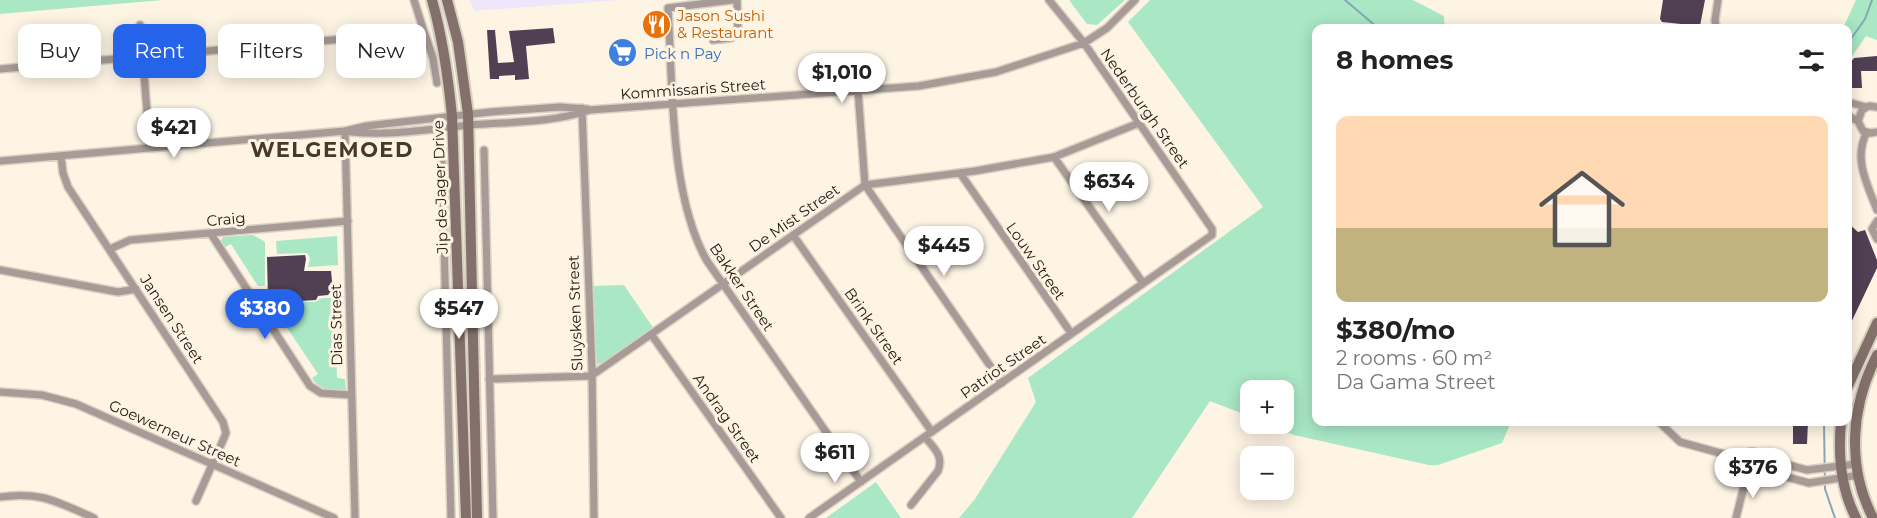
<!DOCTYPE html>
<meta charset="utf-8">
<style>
:root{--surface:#fff;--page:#f6f6f6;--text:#222;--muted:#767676;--accent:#2563eb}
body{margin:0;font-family:Montserrat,sans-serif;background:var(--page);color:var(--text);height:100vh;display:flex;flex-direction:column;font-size:22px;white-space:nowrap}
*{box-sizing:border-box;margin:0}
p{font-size:20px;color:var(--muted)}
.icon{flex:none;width:33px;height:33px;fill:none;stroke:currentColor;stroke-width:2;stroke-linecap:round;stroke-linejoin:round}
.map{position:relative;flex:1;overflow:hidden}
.drawer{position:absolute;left:1312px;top:24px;width:540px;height:402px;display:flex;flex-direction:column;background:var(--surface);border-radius:12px;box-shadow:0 3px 15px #0003}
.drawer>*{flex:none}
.banner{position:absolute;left:18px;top:24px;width:570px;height:54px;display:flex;gap:12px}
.controls{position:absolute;left:1240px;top:380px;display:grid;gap:12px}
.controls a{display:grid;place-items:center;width:54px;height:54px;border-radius:12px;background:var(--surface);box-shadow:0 3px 15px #0003;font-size:30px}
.price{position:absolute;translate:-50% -51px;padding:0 14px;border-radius:21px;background:#fff;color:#222;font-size:20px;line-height:39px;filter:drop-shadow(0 2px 3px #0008)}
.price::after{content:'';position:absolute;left:50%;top:36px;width:18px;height:14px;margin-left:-9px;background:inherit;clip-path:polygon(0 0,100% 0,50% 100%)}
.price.selected{background:var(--accent);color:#fff}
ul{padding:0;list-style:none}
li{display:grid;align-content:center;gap:12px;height:318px;padding:0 24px}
li span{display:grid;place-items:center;height:186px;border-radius:12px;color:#555}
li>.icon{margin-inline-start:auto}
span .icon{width:108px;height:108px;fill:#fffc;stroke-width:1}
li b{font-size:26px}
h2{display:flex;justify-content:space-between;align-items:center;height:72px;padding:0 24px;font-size:26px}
.chip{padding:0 21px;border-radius:12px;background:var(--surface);box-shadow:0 3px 15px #0003;font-size:21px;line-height:54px}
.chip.selected{background:var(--accent);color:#fff}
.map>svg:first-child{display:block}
.education{fill:#efe6fc}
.green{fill:#a9e7c5}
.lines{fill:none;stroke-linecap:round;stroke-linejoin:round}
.stream{stroke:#84a8b3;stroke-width:2}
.building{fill:#4f4054}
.street-casing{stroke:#d9d1c2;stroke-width:10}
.secondary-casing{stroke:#d9d1c2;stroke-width:14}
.street{stroke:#a89a97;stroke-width:7}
.secondary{stroke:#83706b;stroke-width:10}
.labels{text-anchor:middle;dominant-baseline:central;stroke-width:6;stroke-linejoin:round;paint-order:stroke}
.food-label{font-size:15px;fill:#c56008;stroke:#fdf4e4;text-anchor:start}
.shop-label{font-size:15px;fill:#366cbe;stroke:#fdf4e4;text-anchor:start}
.street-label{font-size:15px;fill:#1f1910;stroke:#fdf4e4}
.district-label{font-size:21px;font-weight:bold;letter-spacing:1.5px;fill:#483b26;stroke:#fdf4e4}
</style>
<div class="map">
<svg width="1877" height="518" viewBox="0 0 1877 518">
<rect width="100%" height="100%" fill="#fdf4e4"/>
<path class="education" d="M470 0H621L474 11Z"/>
<path class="green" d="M0 0H163L0 14Z
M1069 0H1125L1097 25 1087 24Z
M1150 0H1413L1444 16V23L1453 28H1317V422H1511L1502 443 1438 465H1429L1294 435 1265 423H1284V390H1251V417L1210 401 1132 518H959L975 499 1036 402 1028 378 1263 207 1128 22Z
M1856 0H1877V40L1866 36 1848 62V28H1843Z
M253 235 265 242V286H258L231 244 225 247 221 241 223 237Z
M337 236 338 265 308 267 310 258 307 253 277 254 276 241Z
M624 285 654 329 604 363 597 364 591 286Z
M322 298H334L337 378 345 379 346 390C331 390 321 392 312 378L318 374 269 301 315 302Z
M876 482 901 518H826Z"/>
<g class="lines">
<path class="stream" d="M1345 0 1378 28
M1848 43 1865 19 1872 0
M1824 422 1825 489 1835 518"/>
</g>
<path class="building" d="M1663 0H1705L1700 26 1662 22 1660 19Z
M553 28 555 43 526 46 529 79 515 80V75L499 76V79H490L487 30H495L498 63 514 62 509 31Z
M1877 56V71H1861L1862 88H1852V85H1848V66L1854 58Z
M1848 223 1858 232 1865 230 1877 260V268L1848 329Z
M305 255 306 259 304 271H331L333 291H331L328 295 318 296 316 300 300 301 295 297 275 295 268 301 267 257Z
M1793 422H1808L1807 444H1793Z"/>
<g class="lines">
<defs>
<path id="street" d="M732 0 668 8C673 85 669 194 707 261L861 482
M140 25 150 148
M1716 28 1715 20 1718 0
M424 32 433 58 437 83
M713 40 731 38 738 33 737 0
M0 69 424 32 414 0
M858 91 865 185 1002 383
M1848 102 1866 107
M1877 107 1869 106 1862 110 1858 121 1863 131 1871 133 1877 132
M582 108 592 369 594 518
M1848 116 1858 121
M345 131C386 137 429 129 470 125 509 122 552 123 590 110L919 86 996 72 1084 43 1107 28 1135 0
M345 131 355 518
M1867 132C1853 158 1867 184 1877 210
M484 150 493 518
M61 156 63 173 68 187 223 422 226 433 224 438 196 501
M1054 157 1143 283
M0 161 345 131 366 126 490 112 560 107 587 109
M442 162 451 518
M960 173 1071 333
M1877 221 1872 229 1877 239
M211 234 310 386 321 393 351 395
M793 235 932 432
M110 249 130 240 348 221
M0 270 118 292 136 289
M651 334 781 518
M489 379 591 376 865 185 975 171 1054 157 1139 123
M0 392 42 395 76 404 334 518
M1659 422 1680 442 1742 459
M1741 463a11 11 0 1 1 22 0a11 11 0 1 1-22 0Z
M1763 458 1807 470 1856 464
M1761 470 1809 483 1859 475
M0 497C41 491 57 502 94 518
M911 505 938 471C944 456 934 448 925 437
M809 518 1212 235V229L1084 43 1049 0
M1736 518 1747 474"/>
<path id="secondary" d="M432 0C443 39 448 76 452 116L466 518
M447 0 458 42 468 114 477 518
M1848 386 1877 323
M1841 422C1838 454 1841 489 1856 518
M1873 518C1846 466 1851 406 1877 355"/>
</defs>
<use href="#street" class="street-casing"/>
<use href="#secondary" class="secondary-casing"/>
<use href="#street" class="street"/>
<use href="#secondary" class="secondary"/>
</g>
<defs>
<symbol id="restaurant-disc" viewBox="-11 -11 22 22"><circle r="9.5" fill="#e8710a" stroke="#fdf4e4"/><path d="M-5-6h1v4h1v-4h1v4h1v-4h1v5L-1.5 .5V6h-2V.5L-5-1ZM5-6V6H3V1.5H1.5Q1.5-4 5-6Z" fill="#fff"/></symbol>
<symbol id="supermarket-disc" viewBox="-11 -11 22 22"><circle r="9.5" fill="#3f7fe0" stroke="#fdf4e4"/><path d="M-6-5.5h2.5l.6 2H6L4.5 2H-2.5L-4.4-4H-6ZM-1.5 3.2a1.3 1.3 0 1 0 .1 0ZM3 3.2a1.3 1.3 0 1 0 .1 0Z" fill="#fff"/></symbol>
</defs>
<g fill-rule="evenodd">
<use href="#restaurant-disc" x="640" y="8" width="33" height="33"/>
<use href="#supermarket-disc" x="606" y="36" width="33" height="33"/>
</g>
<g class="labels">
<g class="food-label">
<text x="677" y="15">Jason Sushi<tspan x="677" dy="17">&amp; Restaurant</tspan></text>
</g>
<g class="shop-label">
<text x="644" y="53">Pick n Pay</text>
</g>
<g class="street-label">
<text transform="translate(693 89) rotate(-4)">Kommissaris Street</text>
<text transform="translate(1145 108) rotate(55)">Nederburgh Street</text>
<text transform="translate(440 187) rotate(-92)">Jip de Jager Drive</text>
<text transform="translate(794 218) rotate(-35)">De Mist Street</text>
<text transform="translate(226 219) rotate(-5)">Craig</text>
<text transform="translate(1036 261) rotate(55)">Louw Street</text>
<text transform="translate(742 287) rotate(56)">Bakker Street</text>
<text transform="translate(575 313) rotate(-92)">Sluysken Street</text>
<text transform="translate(172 319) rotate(57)">Jansen Street</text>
<text transform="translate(336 325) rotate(-91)">Dias Street</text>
<text transform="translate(874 326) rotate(55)">Brink Street</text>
<text transform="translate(1003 366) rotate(-35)">Patriot Street</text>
<text transform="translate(727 418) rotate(55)">Andrag Street</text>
<text transform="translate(175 433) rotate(24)">Goewerneur Street</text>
</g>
<g class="district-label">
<text x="332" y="149">WELGEMOED</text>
</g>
</g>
</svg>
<div class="controls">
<a>+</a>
<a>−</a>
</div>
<b class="price" style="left:842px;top:104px">$1,010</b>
<b class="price" style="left:174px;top:159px">$421</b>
<b class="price" style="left:1109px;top:213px">$634</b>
<b class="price" style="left:944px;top:277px">$445</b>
<b class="price selected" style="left:265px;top:340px">$380</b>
<b class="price" style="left:459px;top:340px">$547</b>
<b class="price" style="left:835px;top:484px">$611</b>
<b class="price" style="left:1753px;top:499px">$376</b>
<div class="banner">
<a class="chip">Buy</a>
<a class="chip selected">Rent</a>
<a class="chip">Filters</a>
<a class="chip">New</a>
</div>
<section class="drawer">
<h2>8 homes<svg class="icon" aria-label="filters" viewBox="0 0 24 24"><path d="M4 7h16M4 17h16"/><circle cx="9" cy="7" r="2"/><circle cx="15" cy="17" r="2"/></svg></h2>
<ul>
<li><span style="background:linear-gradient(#ffd9b3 60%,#c2b280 0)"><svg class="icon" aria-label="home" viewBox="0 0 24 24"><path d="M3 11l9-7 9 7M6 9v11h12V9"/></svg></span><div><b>$380/mo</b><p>2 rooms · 60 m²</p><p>Da Gama Street</p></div></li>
</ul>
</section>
</div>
